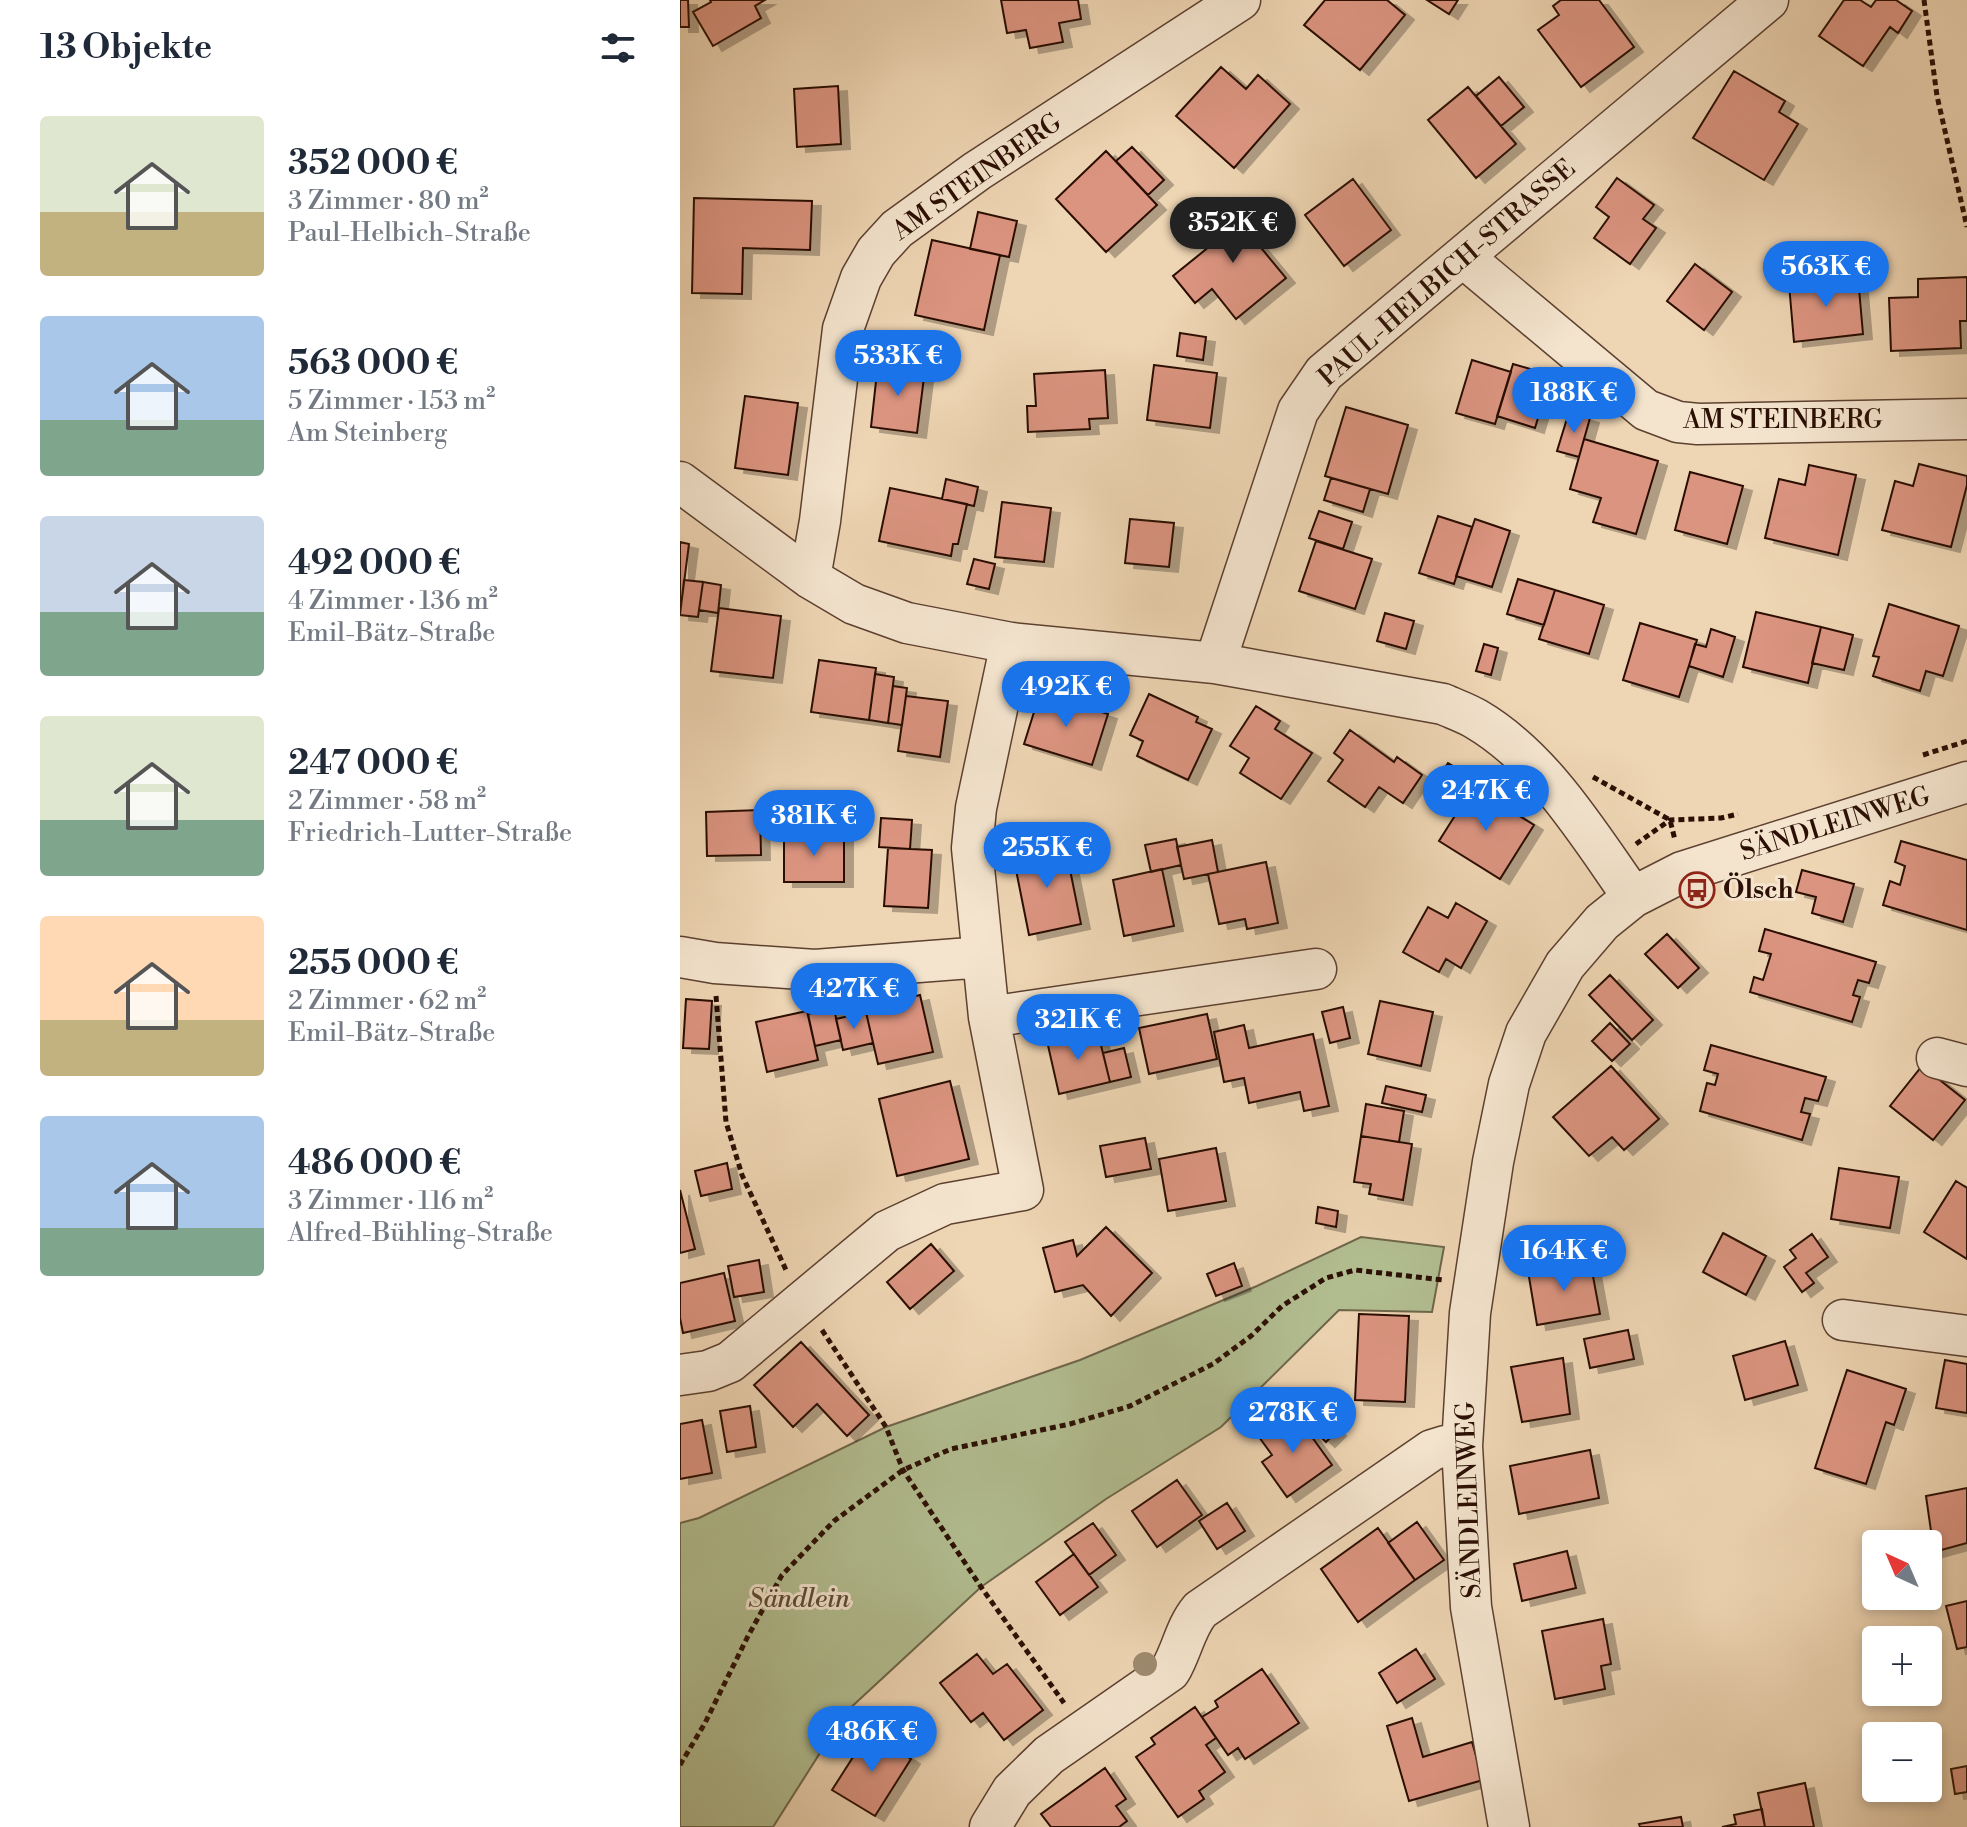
<!DOCTYPE html>
<html lang="de">
<meta charset="utf-8">
<style>
:root{--surface:#fff;--page:#f2f2f3;--text:#1f2937;--muted:#747a83;--accent:#1a73e8}
body{margin:0;font-family:"Libre Bodoni",serif;background:var(--page);color:var(--text);height:100vh;display:flex;flex-direction:column;font-size:30px;white-space:nowrap}
*{box-sizing:border-box;margin:0}
p{font-size:26px;color:var(--muted)}
.icon{flex:none;width:44px;height:44px;fill:none;stroke:currentColor;stroke-width:2;stroke-linecap:round;stroke-linejoin:round}
.map{position:relative;flex:1;overflow:hidden}
.drawer{display:flex;flex-direction:column;background:var(--surface);width:680px}
.drawer>*{flex:none}
.needle{width:52px;rotate:316deg}
.tools{position:absolute;left:1182px;top:1530px;display:grid;gap:16px}
.tools a{display:grid;place-items:center;width:80px;height:80px;border-radius:8px;background:var(--surface);box-shadow:0 4px 12px #0003;font-size:40px}
.price{position:absolute;translate:-50% -68px;padding:0 18px;border-radius:28px;background:var(--accent);color:#fff;font-size:26px;line-height:52px;filter:drop-shadow(0 2px 4px #0008)}
.price::after{content:'';position:absolute;left:50%;top:48px;width:24px;height:18px;margin-left:-12px;background:inherit;clip-path:polygon(0 0,100% 0,50% 100%)}
.price.current{background:#222;color:#fff}
ul{padding:0;list-style:none}
li{display:flex;align-items:center;gap:24px;height:200px;padding:0 40px}
li span{display:grid;place-items:center;flex:none;width:224px;height:160px;border-radius:8px;color:#555}
li>.icon{margin-inline-start:auto}
span .icon{width:96px;height:96px;fill:#fffc;stroke-width:1}
li b{font-size:34px}
h2{display:flex;justify-content:space-between;align-items:center;height:96px;padding:0 40px;font-size:34px}
main{display:flex;flex:1;min-height:0}
.map>svg:first-child{display:block}
.green{fill:#b2be91;stroke:#6e664a;stroke-width:2}
.building{fill:#db9480;stroke:#2b0f04;stroke-width:2;filter:url(#shadow)}
.lines{fill:none;stroke-linecap:round;stroke-linejoin:round}
.minor-casing{stroke:#5c4030;stroke-width:43}
.path{stroke:#2b0f04;stroke-width:5;stroke-dasharray:6 4;stroke-linecap:butt}
.minor{stroke:#f4e4ce;stroke-width:40}
.tree{fill:#9d8a6e}
.labels{text-anchor:middle;dominant-baseline:central;stroke-width:6;stroke-linejoin:round;paint-order:stroke}
.street-label{font-size:26px;fill:#2b0f04;stroke:#f4e4ce}
.poi-label{font-size:26px;font-weight:bold;fill:#2b0f04;stroke:#f4e4ce;text-anchor:start}
.park-label{font-size:26px;font-style:italic;fill:#5a4c35;stroke:#f4e4ce}
</style>
<main>
<section class="drawer">
<h2>13 Objekte<svg class="icon" aria-label="filters" viewBox="0 0 24 24"><path d="M4 7h16M4 17h16"/><circle cx="9" cy="7" r="2"/><circle cx="15" cy="17" r="2"/></svg></h2>
<ul>
<li><span style="background:linear-gradient(#dfe7d0 60%,#c2b280 0)"><svg class="icon" aria-label="home" viewBox="0 0 24 24"><path d="M3 11l9-7 9 7M6 9v11h12V9"/></svg></span><div><b>352 000 €</b><p>3 Zimmer · 80 m²</p><p>Paul-Helbich-Straße</p></div></li>
<li><span style="background:linear-gradient(#a9c7e8 65%,#7fa58c 0)"><svg class="icon" aria-label="home" viewBox="0 0 24 24"><path d="M3 11l9-7 9 7M6 9v11h12V9"/></svg></span><div><b>563 000 €</b><p>5 Zimmer · 153 m²</p><p>Am Steinberg</p></div></li>
<li><span style="background:linear-gradient(#c9d6e8 60%,#7fa58c 0)"><svg class="icon" aria-label="home" viewBox="0 0 24 24"><path d="M3 11l9-7 9 7M6 9v11h12V9"/></svg></span><div><b>492 000 €</b><p>4 Zimmer · 136 m²</p><p>Emil-Bätz-Straße</p></div></li>
<li><span style="background:linear-gradient(#dfe7d0 65%,#7fa58c 0)"><svg class="icon" aria-label="home" viewBox="0 0 24 24"><path d="M3 11l9-7 9 7M6 9v11h12V9"/></svg></span><div><b>247 000 €</b><p>2 Zimmer · 58 m²</p><p>Friedrich-Lutter-Straße</p></div></li>
<li><span style="background:linear-gradient(#ffd9b3 65%,#c2b280 0)"><svg class="icon" aria-label="home" viewBox="0 0 24 24"><path d="M3 11l9-7 9 7M6 9v11h12V9"/></svg></span><div><b>255 000 €</b><p>2 Zimmer · 62 m²</p><p>Emil-Bätz-Straße</p></div></li>
<li><span style="background:linear-gradient(#a9c7e8 70%,#7fa58c 0)"><svg class="icon" aria-label="home" viewBox="0 0 24 24"><path d="M3 11l9-7 9 7M6 9v11h12V9"/></svg></span><div><b>486 000 €</b><p>3 Zimmer · 116 m²</p><p>Alfred-Bühling-Straße</p></div></li>
</ul>
</section>
<div class="map">
<svg width="1287" height="1827" viewBox="0 0 1287 1827">
<defs>
<filter id="shadow"><feDropShadow dx="9" dy="5" stdDeviation="0" flood-color="#0004"/></filter>
</defs>
<rect width="100%" height="100%" fill="#eed5b3"/>
<filter id="stains"><feTurbulence type="fractalNoise" baseFrequency=".0025" numOctaves="4"/><feColorMatrix values="0 0 0 0 .2 0 0 0 0 .09 0 0 0 0 .02 0 0 0 .5 -.17"/></filter>
<radialGradient id="worn" r=".72"><stop offset=".6" stop-color="#630" stop-opacity="0"/><stop offset="1" stop-color="#630" stop-opacity=".3"/></radialGradient>
<path class="green" d="M681 1237 764 1247 752 1312 659 1310 541 1427 426 1499 301 1587 166 1712 93 1827H0V1523L19 1518 206 1427 400 1360 577 1286Z"/>
<path class="building" d="M0 0H8L9 27H0Z
M30 0H85L75 6 81 18 33 46 13 12 31 2Z
M321 0H398L401 19 379 23 383 42 350 48 346 30 327 33Z
M645 0H707L725 15 680 70 624 25Z
M747 0H778L769 14Z
M881 0H919L954 47 901 87 858 30 879 15 873 6Z
M1164 0H1180L1191 7 1196 0H1216L1232 11 1218 33 1210 27 1183 66 1139 36Z
M541 67 566 89 578 75 610 104 554 168 496 116Z
M1054 71 1105 101 1099 112 1118 124 1084 180 1013 138Z
M819 77 844 107 821 126 796 96Z
M158 86 161 144 117 147 114 89Z
M788 87 836 144 796 178 748 120Z
M452 147 484 180 468 195 436 161Z
M426 151 477 205 426 252 376 199Z
M937 178 974 205 963 219 976 228 950 264 914 238 929 217 916 207Z
M673 179 711 230 664 266 625 215Z
M14 198 132 201 130 250 63 248 62 294 12 293Z
M561 199 589 234 577 243 606 278 556 319 532 289 515 303 493 276 551 229 541 216Z
M298 212 337 221 329 257 290 249Z
M252 240 320 255 304 330 235 315Z
M1015 264 1052 292 1024 330 987 301Z
M1178 277 1183 334 1114 342 1109 284Z
M1287 277V321H1280L1281 348 1211 351 1209 298 1238 297V279Z
M500 333 526 337 523 360 497 356Z
M219 340 245 347 240 367 213 360Z
M792 360 831 372 815 424 776 413Z
M198 363 245 369 237 433 191 427Z
M833 364 871 375 855 428 817 416Z
M474 365 537 373 530 428 467 420Z
M425 370 428 418 409 419 410 429 348 432 347 406H356L354 374Z
M65 396 118 403 108 475 55 468Z
M666 407 728 425 708 494 645 476Z
M889 412 910 418 899 457 877 451Z
M904 439 978 461 956 534 913 522 921 498 890 489Z
M1239 464 1287 476V485L1271 547 1202 530 1215 481 1233 486Z
M1129 465 1176 475 1158 555 1085 538 1099 479 1125 485Z
M1010 472 1063 486 1047 544 995 530Z
M651 478 690 489 683 512 644 500Z
M266 479 298 487 294 506 262 499Z
M210 488 287 504 278 544H273L271 556 199 541Z
M322 502 371 508 364 562 315 557Z
M639 511 672 522 663 549 629 538Z
M758 516 792 527 774 584 739 573Z
M450 519 494 523 489 567 445 563Z
M795 519 830 531 812 587 776 576Z
M636 541 692 559 675 609 619 591Z
M0 542 9 544 0 614Z
M294 559 315 564 309 589 287 584Z
M838 579 875 590 864 625 827 614Z
M4 580 23 582 18 617 0 615Z
M23 582 41 585 38 613 19 610Z
M875 590 924 605 909 654 859 639Z
M1209 604 1279 626 1263 676 1246 671 1240 691 1193 676 1199 657 1193 656Z
M39 608 101 616 93 678 31 671Z
M1076 612 1141 627 1128 683 1063 667Z
M705 613 734 621 726 649 697 641Z
M960 623 1017 640 999 697 943 680Z
M1141 627 1173 635 1164 670 1132 663Z
M1031 629 1055 637 1043 677 1009 666 1015 644 1026 647Z
M804 644 818 648 811 675 796 671Z
M139 660 196 668 189 720 131 712Z
M195 674 214 677 208 723 189 720Z
M213 686 227 688 222 725 208 723Z
M360 693 428 714 412 765 344 744Z
M469 694 518 717 516 722 532 729 508 780 457 756 463 741 450 735Z
M226 696 268 701 260 757 218 751Z
M576 706 600 721 595 729 632 753 601 799 560 773 569 758 550 746Z
M670 730 714 762 717 757 742 775 723 803 699 787 685 807 648 781 663 760 654 753Z
M768 763 793 778 778 802 753 786Z
M793 787 854 825 820 879 759 841Z
M80 810 81 855 27 856 26 812Z
M201 818 232 820 230 849 199 847Z
M104 833H164V882H104Z
M496 839 501 865 471 872 465 845Z
M532 840 538 872 504 879 497 847Z
M1221 841 1287 860V930L1203 905 1210 881 1220 885 1225 866 1215 862Z
M385 845 401 924 349 935 333 855Z
M208 848 252 850 248 908 204 906Z
M586 862 598 923 567 929 565 919 539 924 528 874Z
M482 869 494 926 444 936 433 880Z
M1122 870 1174 884 1163 922 1132 913 1136 897 1116 892Z
M776 903 807 921 781 968 766 959 759 972 723 952 748 907 768 918Z
M1085 929 1196 962 1189 983 1178 980 1173 995 1180 997 1172 1022 1070 992 1074 977 1083 980 1091 954 1079 951Z
M987 934 1019 968 998 988 965 954Z
M930 975 973 1020 952 1040 909 995Z
M240 995 253 1052 198 1064 185 1008Z
M6 999 32 1001 29 1049 3 1048Z
M700 1001 753 1012 741 1066 688 1054Z
M663 1007 670 1038 650 1043 642 1012Z
M154 1009 161 1040 135 1046 128 1014Z
M127 1011 138 1060 87 1072 76 1022Z
M186 1012 193 1043 163 1050 156 1019Z
M527 1014 537 1059 469 1074 459 1028Z
M930 1023 950 1044 932 1061 912 1041Z
M564 1025 569 1048 633 1034 649 1106 624 1111 620 1092 569 1103 564 1078 544 1082 534 1032Z
M417 1029 430 1082 379 1094 367 1041Z
M1031 1045 1146 1077 1138 1101 1125 1098 1121 1112 1130 1114 1122 1140 1020 1111 1027 1083 1035 1085 1038 1074 1024 1070Z
M444 1048 451 1077 430 1082 423 1053Z
M931 1066 979 1119 944 1150 932 1137 909 1156 873 1117Z
M1242 1066 1285 1100 1253 1140 1210 1106Z
M270 1081 289 1159 217 1176 199 1099Z
M706 1086 746 1095 742 1112 702 1103Z
M686 1104 724 1111 719 1142 681 1136Z
M681 1136 732 1144 723 1200 689 1194 691 1184 674 1182Z
M465 1138 471 1169 426 1177 420 1146Z
M536 1148 546 1201 488 1211 479 1159Z
M47 1163 52 1189 21 1196 15 1171Z
M1159 1168 1219 1177 1210 1228 1151 1219Z
M1276 1181 1287 1188V1259L1244 1232Z
M0 1190 15 1249 0 1253Z
M638 1207 658 1211 656 1227 636 1223Z
M426 1227 472 1273 431 1316 403 1285 375 1292 363 1248 393 1240 397 1256Z
M1043 1233 1086 1256 1066 1295 1023 1272Z
M1132 1234 1148 1257 1126 1273 1134 1283 1122 1292 1104 1267 1116 1258 1110 1250Z
M871 1235 877 1266 848 1271 842 1241Z
M251 1244 274 1271 230 1309 207 1282Z
M79 1260 84 1292 54 1297 48 1266Z
M910 1260 920 1314 857 1325 848 1271Z
M554 1263 562 1286 536 1296 527 1274Z
M44 1273 55 1321 3 1333 0 1318V1283Z
M679 1314 729 1316 725 1402 675 1400Z
M948 1330 954 1359 910 1368 904 1339Z
M1105 1341 1118 1385 1065 1400 1053 1356Z
M121 1342 189 1415 167 1436 137 1404 113 1427 74 1385Z
M883 1358 890 1414 842 1422 831 1367Z
M1265 1360 1287 1364V1413L1256 1408Z
M1167 1370 1226 1389 1214 1425 1206 1422 1186 1484 1135 1468Z
M70 1406 76 1447 47 1452 40 1411Z
M635 1411 657 1431 646 1442 625 1422Z
M614 1412 652 1465 607 1497 582 1462 592 1455 579 1437Z
M22 1420 32 1473 0 1479V1424Z
M910 1450 919 1498 839 1514 830 1466Z
M497 1480 522 1515 477 1547 452 1511Z
M1287 1488V1543L1254 1552 1246 1496Z
M547 1503 565 1531 537 1549 519 1521Z
M737 1522 764 1560 735 1580 708 1543Z
M413 1523 436 1555 409 1575 385 1542Z
M698 1528 735 1580 678 1622 641 1569Z
M887 1551 896 1588 842 1601 834 1564Z
M394 1554 418 1587 380 1615 356 1582Z
M1287 1601V1647L1277 1649 1266 1606Z
M923 1619 931 1664 921 1666 925 1689 875 1699 862 1631Z
M736 1649 755 1679 717 1703 699 1673Z
M297 1654 313 1674 327 1664 363 1710 324 1740 303 1713 291 1722 260 1683Z
M582 1669 619 1723 565 1759 558 1748 548 1755 522 1717 538 1707 535 1701Z
M515 1707 536 1738 526 1745 545 1772 519 1791 524 1799 498 1817 456 1757 475 1744 471 1738Z
M196 1711 226 1730 215 1748 184 1730Z
M732 1718 743 1757 792 1742 803 1780 729 1801 707 1726Z
M189 1732 231 1759 195 1816 152 1790Z
M1287 1766V1792L1275 1794 1271 1769Z
M425 1768 446 1799 436 1806 447 1821 439 1827H371L361 1814Z
M1125 1783 1134 1827H1085L1078 1793Z
M1082 1809 1085 1827H1042L1056 1824 1054 1815Z
M1001 1817 1003 1827H960L959 1824Z"/>
<g class="lines">
<defs>
<path id="minor" d="M783 257 966 410 998 422 1018 424 1287 419
M0 482 130 578 174 604 227 623 331 643 535 663 763 704C774 709 786 713 796 719 864 759 909 835 953 897
M130 578 140 521 163 329 181 278 196 252 217 229 297 171 560 0
M535 663 618 411 644 373 1088 0
M0 957 35 963 135 970 303 957
M309 1017 636 969
M1257 1058 1287 1066
M1163 1320 1287 1336
M0 1375 28 1371 50 1362 207 1231 265 1204 343 1190 309 1017 292 848 296 808 331 643
M310 1827 332 1791 369 1755 490 1671C502 1651 505 1628 520 1610L752 1450 765 1446H782
M829 1827 791 1607 782 1446 790 1313 813 1162 829 1084 846 1033 885 965 922 922 953 897 1002 872 1287 782"/>
</defs>
<use href="#minor" class="minor-casing"/>
<path class="path" d="M1244 0 1257 96 1287 227
M1243 755 1287 741
M913 777 990 820 995 840
M956 844 990 820 1041 818 1058 814
M36 996 46 1122 62 1175 106 1270
M142 1330 206 1427 223 1470 301 1587 384 1703
M0 1765 25 1723 68 1636 102 1575 154 1521 223 1470 271 1449 390 1424 450 1406 533 1364 571 1336 602 1306 646 1278 675 1270 763 1280"/>
<use href="#minor" class="minor"/>
</g>
<circle class="tree" cx="465" cy="1664" r="12"/>
<defs>
<symbol id="bus-ring" viewBox="-11 -11 22 22"><circle r="9.5" fill="#f4e4ce" stroke="#8f2418" stroke-width="1.5"/><path d="M-5-6H5V4H4V6H2V4H-2V6H-4V4H-5ZM-3.5-4V0h7V-4ZM-3.5 1.2v1.5H-2V1.2ZM2 1.2v1.5H3.5V1.2Z" fill="#8f2418"/></symbol>
</defs>
<g fill-rule="evenodd">
<use href="#bus-ring" x="997" y="870" width="40" height="40"/>
</g>
<g class="labels">
<g class="street-label">
<text transform="translate(297 177) rotate(-35)">AM STEINBERG</text>
<text transform="translate(767 273) rotate(-41)">PAUL-HELBICH-STRASSE</text>
<text x="1103" y="420">AM STEINBERG</text>
<text transform="translate(1155 824) rotate(-17)">SÄNDLEINWEG</text>
<text transform="translate(789 1500) rotate(-92)">SÄNDLEINWEG</text>
</g>
<g class="poi-label">
<text x="1043" y="890">Ölsch</text>
</g>
<g class="park-label">
<text x="119" y="1599">Sändlein</text>
</g>
</g>
<rect width="100%" height="100%" filter="url(#stains)"/>
<rect width="100%" height="100%" fill="url(#worn)"/>
</svg>
<div class="tools">
<a><svg class="needle" viewBox="-14 -14 28 28"><path d="M0-13l5 13h-10z" fill="#e53935"/><path d="M0 13l5-13h-10z" fill="#747a83"/></svg></a>
<a>+</a>
<a>−</a>
</div>
<b class="price current" style="left:553px;top:265px">352K €</b>
<b class="price" style="left:1146px;top:309px">563K €</b>
<b class="price" style="left:218px;top:398px">533K €</b>
<b class="price" style="left:894px;top:435px">188K €</b>
<b class="price" style="left:386px;top:729px">492K €</b>
<b class="price" style="left:806px;top:833px">247K €</b>
<b class="price" style="left:134px;top:858px">381K €</b>
<b class="price" style="left:367px;top:890px">255K €</b>
<b class="price" style="left:174px;top:1031px">427K €</b>
<b class="price" style="left:398px;top:1062px">321K €</b>
<b class="price" style="left:884px;top:1293px">164K €</b>
<b class="price" style="left:613px;top:1455px">278K €</b>
<b class="price" style="left:192px;top:1774px">486K €</b>
</div>
</main>
